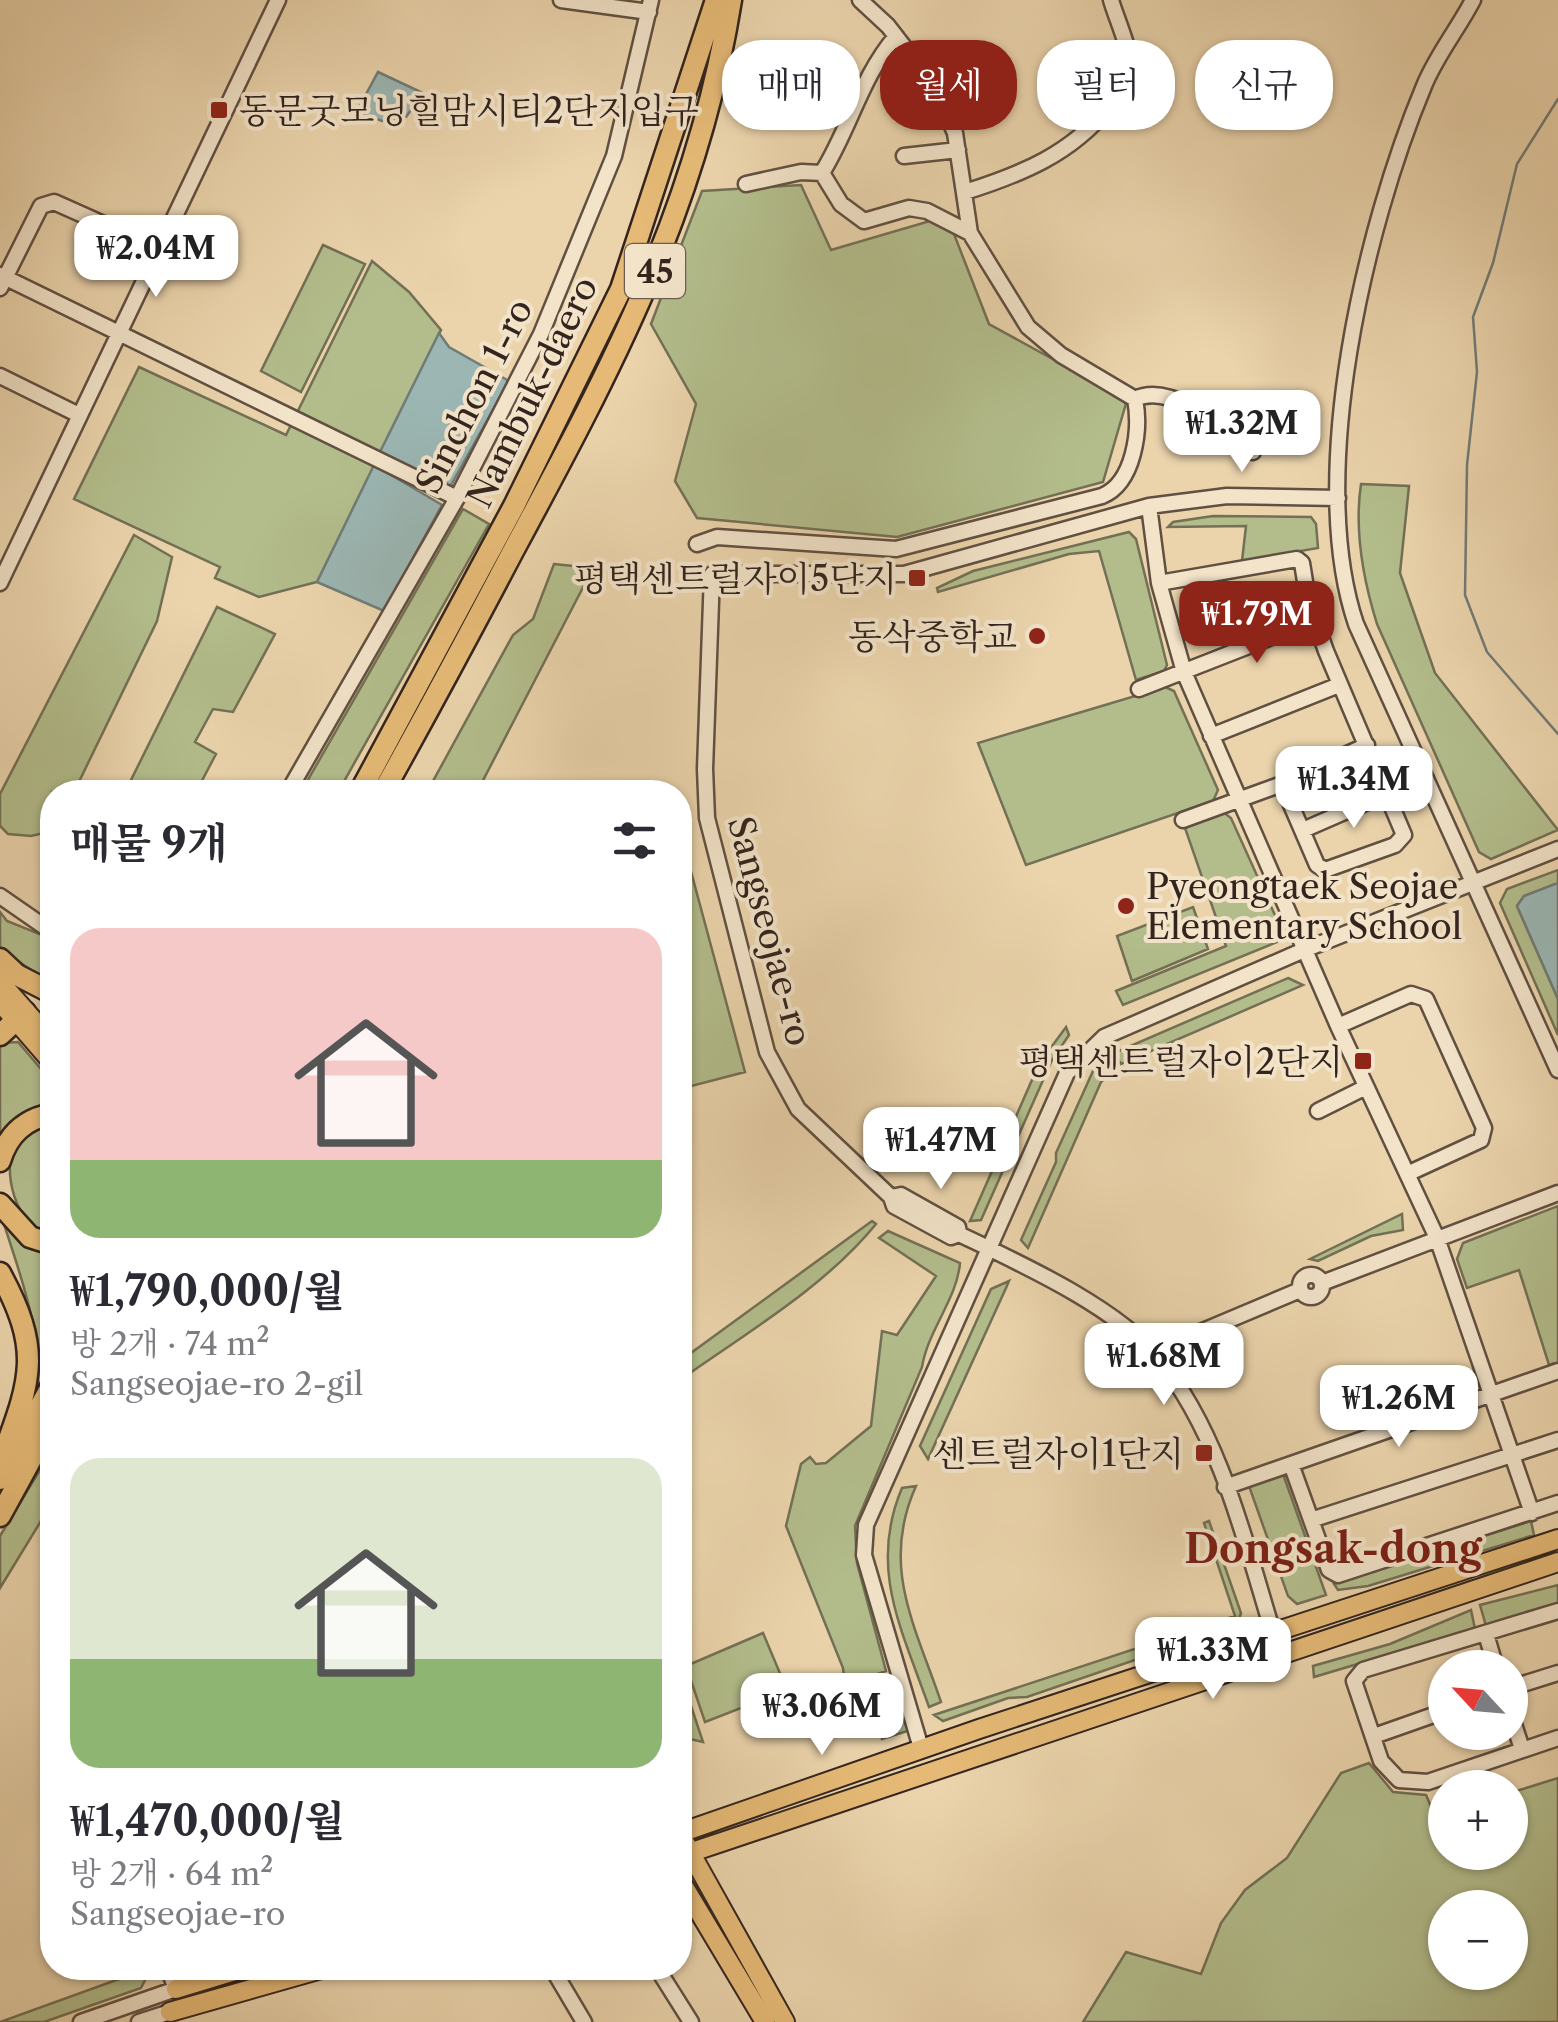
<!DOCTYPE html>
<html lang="ko">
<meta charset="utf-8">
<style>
:root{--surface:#fff;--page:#f7f7f7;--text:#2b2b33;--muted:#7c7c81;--accent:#8f2418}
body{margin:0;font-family:"Libre Caslon Text","Noto Serif KR",serif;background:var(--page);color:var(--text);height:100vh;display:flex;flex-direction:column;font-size:38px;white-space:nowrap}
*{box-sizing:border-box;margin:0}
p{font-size:32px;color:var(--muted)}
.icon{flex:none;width:55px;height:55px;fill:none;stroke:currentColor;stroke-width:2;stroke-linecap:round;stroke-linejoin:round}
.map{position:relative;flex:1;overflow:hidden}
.drawer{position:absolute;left:40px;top:780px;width:652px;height:1200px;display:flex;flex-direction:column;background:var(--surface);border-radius:40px;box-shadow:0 2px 8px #0004}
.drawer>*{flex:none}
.top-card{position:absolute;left:722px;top:40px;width:685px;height:90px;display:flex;gap:20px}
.needle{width:65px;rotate:296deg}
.fabs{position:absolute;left:1428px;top:1650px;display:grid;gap:20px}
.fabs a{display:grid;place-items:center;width:100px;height:100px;border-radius:50%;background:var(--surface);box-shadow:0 2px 8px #0004;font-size:50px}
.price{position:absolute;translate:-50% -85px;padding:0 22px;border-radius:20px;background:#fff;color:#222;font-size:32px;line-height:65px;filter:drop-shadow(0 2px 5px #0008)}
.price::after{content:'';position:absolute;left:50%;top:60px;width:30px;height:22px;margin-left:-15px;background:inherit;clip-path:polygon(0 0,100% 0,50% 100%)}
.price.current{background:var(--accent);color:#fff}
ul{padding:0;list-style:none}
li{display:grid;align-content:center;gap:20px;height:530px;padding:0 30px}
li span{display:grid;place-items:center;height:310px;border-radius:30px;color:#555}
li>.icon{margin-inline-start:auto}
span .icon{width:180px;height:180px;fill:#fffc;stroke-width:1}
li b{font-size:42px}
h2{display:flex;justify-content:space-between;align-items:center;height:120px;padding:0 30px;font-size:42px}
.chip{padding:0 35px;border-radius:40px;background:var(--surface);box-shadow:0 2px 8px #0004;font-size:35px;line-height:90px}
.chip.current{background:var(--accent);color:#fff}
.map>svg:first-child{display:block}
.green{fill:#b3bd8c;stroke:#737055;stroke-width:2.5;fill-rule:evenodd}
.water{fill:#9bb6b3;stroke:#717c77;stroke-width:2.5}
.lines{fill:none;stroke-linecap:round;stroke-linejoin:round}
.stream{stroke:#717c77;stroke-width:2.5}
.minor-casing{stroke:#615042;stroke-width:19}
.major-casing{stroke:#33241e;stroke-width:22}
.highway-casing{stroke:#33241e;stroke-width:25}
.minor{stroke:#f2e3c9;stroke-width:14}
.major{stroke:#e6ba76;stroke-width:18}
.highway{stroke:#e6ba76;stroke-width:20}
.poi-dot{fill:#8f2418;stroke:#f2e3c9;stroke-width:4}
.labels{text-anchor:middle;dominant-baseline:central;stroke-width:8;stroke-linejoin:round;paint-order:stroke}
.shield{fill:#f2e3c9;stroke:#6c5d51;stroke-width:2.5}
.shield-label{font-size:32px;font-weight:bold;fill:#33241e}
.poi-label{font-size:35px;fill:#33241e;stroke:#f2e3c9;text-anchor:end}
.street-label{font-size:35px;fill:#33241e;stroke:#f2e3c9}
.quarter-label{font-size:40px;font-weight:bold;fill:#7a1f14;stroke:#f2e3c9}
</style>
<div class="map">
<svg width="1558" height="2022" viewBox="0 0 1558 2022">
<rect width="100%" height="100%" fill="#ebd4ac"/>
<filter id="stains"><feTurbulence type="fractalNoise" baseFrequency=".002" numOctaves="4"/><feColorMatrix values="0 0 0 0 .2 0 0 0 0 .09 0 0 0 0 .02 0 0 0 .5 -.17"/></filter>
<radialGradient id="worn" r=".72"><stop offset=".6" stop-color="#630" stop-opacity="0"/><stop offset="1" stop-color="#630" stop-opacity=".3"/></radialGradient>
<path class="green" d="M801 185 831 250 947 216 989 324 1127 400 1103 482 897 537 697 518 675 481 696 404 651 324 702 191Z
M323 245 365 264 301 392 261 371Z
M372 261 409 292 441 330 317 582 259 597 215 578 220 567 74 499 139 367 286 435Z
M1361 484 1409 486 1400 573 1435 673 1558 830 1491 859 1479 852 1377 624C1363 579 1354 531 1361 484Z
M463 509 489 524 338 792H301Z
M1213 516 1311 517 1316 524 1318 548 1242 561 1246 526 1168 527 1173 522Z
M1129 532 1136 539 1167 665 1164 671 1136 680 1099 551 1069 554 938 592 937 588 973 571Z
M134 535 172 557 157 621 74 792H52V831L31 836 8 834 0 826V794Z
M554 564 593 568 477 792H427L513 635 533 619Z
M217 607 275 634 233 712 213 709 195 742 216 754 196 792H125Z
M1165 687 1174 691 1218 790 1213 801 1026 865 978 743Z
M1223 812 1231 818 1283 933 1277 942 1123 1005 1116 991 1226 946 1185 828Z
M686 853 745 1072 680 1089V854Z
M1558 870V883L1524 896 1517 906 1558 999V1035L1500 903 1507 889Z
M1193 907 1208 949 1132 981 1117 936Z
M0 912 7 921 52 939V983L0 950Z
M1288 978 1303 985 1121 1064 1114 1053Z
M1066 1027 1069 1035 1052 1060 981 1220 970 1221 1039 1064Z
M18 1042 52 1082V1109L16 1120 0 1133V1043Z
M1104 1061 1112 1072 1101 1082 1028 1248 1021 1240 1056 1162V1153L1093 1071Z
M52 1119V1240C16 1226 0 1173 16 1137 24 1129 42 1125 52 1119Z
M1558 1206V1362L1549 1365 1519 1270 1467 1288 1457 1259 1463 1243Z
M0 1212 52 1252V1366L37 1391C42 1328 19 1272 0 1212Z
M1402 1214 1403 1230 1371 1236 1318 1261 1310 1259Z
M872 1221 876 1224C825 1287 746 1333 680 1380V1361Z
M888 1231 960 1263C957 1299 928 1330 922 1367L855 1526 857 1563 886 1671 845 1686 843 1668 786 1526 801 1464 810 1457 816 1464 826 1463 871 1426 882 1331 897 1335 936 1276 879 1238Z
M1009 1281 1006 1288 928 1459 920 1446 991 1289Z
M52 1450V1503L0 1588V1536Z
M1283 1474 1326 1595 1297 1604 1288 1596 1249 1486Z
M916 1486C880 1566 915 1625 941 1702L929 1707C902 1630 868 1568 902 1488Z
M1209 1521 1241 1613 1237 1625 1027 1697 1008 1698 943 1721 934 1715 1235 1616 1204 1523Z
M1531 1521 1534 1535 1368 1586 1338 1590 1334 1584Z
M1558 1585V1603L1486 1626 1480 1605Z
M1471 1610 1475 1629 1314 1677 1313 1666 1390 1644Z
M763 1633 787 1690 705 1722 686 1666Z
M684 1685 703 1742 690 1739 680 1715Z
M899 1685 914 1729 882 1739 868 1697Z
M1369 1763 1393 1792 1426 1795 1435 1816 1445 1814V1852H1510V1793L1558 1778V2022H1083L1126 1952 1201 1974 1221 1923 1245 1890 1287 1858 1341 1773ZM1445 1908H1510V1972H1445Z
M144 1970 146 1978 141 1988 44 2022H0Z"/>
<path class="water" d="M378 72 423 93 406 117 382 121 357 111Z
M439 333 449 347 509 381 450 487 380 452Z
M374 465 442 505 384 611 317 582Z
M1558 883V999L1517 906 1524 896Z"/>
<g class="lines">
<path class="stream" d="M1558 99 1517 164 1493 263 1473 317 1477 372 1467 465 1465 595 1487 652 1558 734"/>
<defs>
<path id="minor" d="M561 0 649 12
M1473 0C1458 29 1436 56 1424 86 1365 227 1306 476 1356 624L1558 1070
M904 156 958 150
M822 173C851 126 860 79 896 36
M746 184 801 172 822 173 841 204 864 221 909 208 927 211 970 233
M965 192C1022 174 1071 154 1109 107 1116 97 1128 87 1130 75 1133 53 1117 21 1111 0
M0 275 457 498
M0 288 41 206 54 202 157 248
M0 376 79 415
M1135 399C1172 381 1225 430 1253 452
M1149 506 1159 583 1184 672 1338 1026 1437 1238 1532 1513
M697 544 717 537 896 549 1102 496C1134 483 1141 430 1135 399L1061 355 1028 327 970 233 955 133 933 84 888 26 860 0
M0 583 278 0
M1159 583 1297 559 1302 563 1308 600 1326 651 1404 835 1395 845 1325 870 1317 865 1282 784
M1139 689 1315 620
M1211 736 1339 685
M288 792 457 498 541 334 614 156 651 0
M1183 820 1282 784 1367 745
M1303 830 1388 793
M0 896 52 932
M1338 1026 1411 994 1426 999 1484 1128 1481 1140 1407 1174
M1318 1111 1366 1087
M891 1197 901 1195 958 1227 959 1234C1019 1263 1115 1306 1158 1358 1224 1438 1248 1555 1279 1652
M959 1234 951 1237 894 1206 891 1197 798 1109 767 1052 707 818 705 769 712 574H904L1149 506 1227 496 1338 498
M1300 1286a11 11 0 1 1 22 0a11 11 0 1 1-22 0Z
M1322 1283 1558 1193
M1157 1356 1191 1336 1300 1290
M1291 1464 1329 1570 1338 1575 1558 1503
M1225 1487 1558 1371
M1311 1520 1558 1440
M1558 1611 1363 1670 1354 1681 1381 1761 1399 1780 1428 1782 1558 1738
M1486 1634 1496 1668
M1510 1688 1558 1673
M1510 1712 1522 1749
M1374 1736 1445 1711
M921 1748 864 1555 866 1525 1067 1073 1104 1037 1304 950 1558 849
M552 1968 584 2022
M657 1968 691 2022
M556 1975 570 1968
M81 2022 176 1989 168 1968
M139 2022 170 2012"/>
<path id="major" d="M0 982 52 1041
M0 1002 52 1062
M680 1833 979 1729 1558 1539
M685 1843 785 2022
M680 1856 1558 1562
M680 1880 765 2022
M176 1989 245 1968
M170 2012 325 1968"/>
<path id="highway" d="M360 792 514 506 621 289 716 0
M383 792C427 713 470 633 512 553 610 371 698 208 731 0
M0 959 17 975 52 993
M0 1035 25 1012
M0 1161C8 1134 25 1119 52 1114
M0 1204 30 1237 52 1244
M0 1273C44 1354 30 1381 0 1464
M0 1479 52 1385
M0 1516 52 1421"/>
</defs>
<use href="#minor" class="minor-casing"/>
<use href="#major" class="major-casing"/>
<use href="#highway" class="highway-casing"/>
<use href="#minor" class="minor"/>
<use href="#major" class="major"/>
<use href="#highway" class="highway"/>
</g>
<g class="poi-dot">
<rect x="209" y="100" width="20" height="20" rx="5"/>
<rect x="907" y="568" width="20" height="20" rx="5"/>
<circle cx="1037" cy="636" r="10"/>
<circle cx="1126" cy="906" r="10"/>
<rect x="1353" y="1051" width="20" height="20" rx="5"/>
<rect x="1194" y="1443" width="20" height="20" rx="5"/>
</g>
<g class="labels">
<rect class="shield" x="625" y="244" width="60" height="54" rx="8"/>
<g class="shield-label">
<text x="655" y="271">45</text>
</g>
<g class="poi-label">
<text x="239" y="110" text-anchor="start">동문굿모닝힐맘시티2단지입구</text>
<text x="897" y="578">평택센트럴자이5단지</text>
<text x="1017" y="636">동삭중학교</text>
<text x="1146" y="886" text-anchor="start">Pyeongtaek Seojae<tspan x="1146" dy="40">Elementary School</tspan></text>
<text x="1343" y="1061">평택센트럴자이2단지</text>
<text x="1184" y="1453">센트럴자이1단지</text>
</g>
<g class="street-label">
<text transform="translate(532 392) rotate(-64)">Nambuk-daero</text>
<text transform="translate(474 396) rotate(-63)">Sinchon 1-ro</text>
<text transform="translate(770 931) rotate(75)">Sangseojae-ro</text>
</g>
<g class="quarter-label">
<text x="1333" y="1548">Dongsak-dong</text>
</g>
</g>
<rect width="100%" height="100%" filter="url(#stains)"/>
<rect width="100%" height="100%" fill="url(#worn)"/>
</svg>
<div class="fabs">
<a><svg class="needle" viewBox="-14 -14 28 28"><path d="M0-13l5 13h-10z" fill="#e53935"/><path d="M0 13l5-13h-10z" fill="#7c7c81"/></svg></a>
<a>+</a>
<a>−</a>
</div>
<b class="price" style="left:156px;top:300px">₩2.04M</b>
<b class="price" style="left:1242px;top:475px">₩1.32M</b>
<b class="price current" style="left:1257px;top:666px">₩1.79M</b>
<b class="price" style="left:1354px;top:831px">₩1.34M</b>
<b class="price" style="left:941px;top:1192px">₩1.47M</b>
<b class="price" style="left:1164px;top:1408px">₩1.68M</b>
<b class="price" style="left:1399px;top:1450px">₩1.26M</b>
<b class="price" style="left:1213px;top:1702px">₩1.33M</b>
<b class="price" style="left:822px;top:1758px">₩3.06M</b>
<div class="top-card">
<a class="chip">매매</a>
<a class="chip current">월세</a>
<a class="chip">필터</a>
<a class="chip">신규</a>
</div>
<section class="drawer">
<h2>매물 9개<svg class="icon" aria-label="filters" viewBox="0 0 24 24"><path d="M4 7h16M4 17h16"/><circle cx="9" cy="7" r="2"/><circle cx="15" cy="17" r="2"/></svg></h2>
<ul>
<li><span style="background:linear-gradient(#f6c9c9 75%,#8fb573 0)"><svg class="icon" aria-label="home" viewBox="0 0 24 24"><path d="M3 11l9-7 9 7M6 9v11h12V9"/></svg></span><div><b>₩1,790,000/월</b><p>방 2개 · 74 m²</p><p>Sangseojae-ro 2-gil</p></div></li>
<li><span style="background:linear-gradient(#dfe7d0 65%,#8fb573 0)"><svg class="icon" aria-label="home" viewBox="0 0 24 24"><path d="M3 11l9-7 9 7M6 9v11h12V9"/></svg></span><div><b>₩1,470,000/월</b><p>방 2개 · 64 m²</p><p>Sangseojae-ro</p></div></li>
</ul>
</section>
</div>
